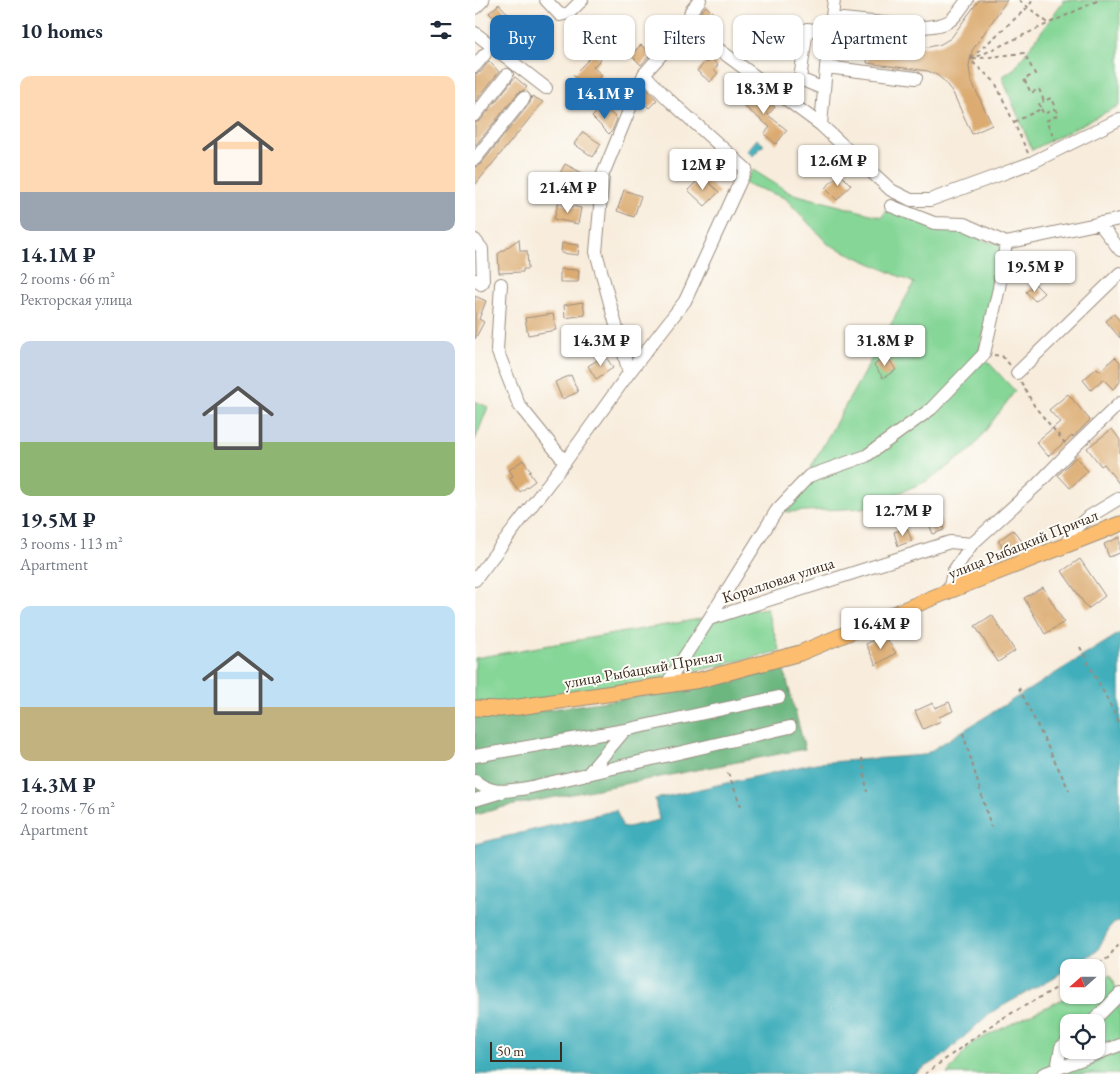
<!DOCTYPE html>
<meta charset="utf-8">
<style>
:root{--surface:#fff;--page:#f6f6f7;--text:#1f2937;--muted:#747a83;--accent:#1f6fb2}
body{margin:0;font-family:"EB Garamond",serif;background:var(--page);color:var(--text);height:100vh;display:flex;flex-direction:column;font-size:19px;white-space:nowrap}
*{box-sizing:border-box;margin:0}
p{font-size:16px;color:var(--muted)}
.icon{flex:none;width:28px;height:28px;fill:none;stroke:currentColor;stroke-width:2;stroke-linecap:round;stroke-linejoin:round}
.map{position:relative;flex:1;overflow:hidden}
.panel{display:flex;flex-direction:column;background:var(--surface);width:475px}
.panel>*{flex:none}
.top-card{position:absolute;left:15px;top:15px;width:475px;height:45px;display:flex;gap:10px}
.needle{width:32px;rotate:249deg}
.tools{position:absolute;left:585px;top:959px;display:grid;gap:10px}
.tools a{display:grid;place-items:center;width:45px;height:45px;border-radius:10px;background:var(--surface);box-shadow:0 1px 4px #0004;font-size:25px}
.scale{position:absolute;left:15px;bottom:12px;width:72px;box-sizing:border-box;padding-left:5px;border:2px solid #3b2a1e;border-top:0;font-size:14px;line-height:18px;white-space:nowrap;color:#3b2a1e;-webkit-text-stroke:4px #fdfcf7;paint-order:stroke}
.price{position:absolute;translate:-50% -42px;padding:0 11px;border-radius:5px;background:#fff;color:#222;font-size:16px;line-height:32px;filter:drop-shadow(0 1px 2px #0008)}
.price::after{content:'';position:absolute;left:50%;top:30px;width:15px;height:11px;margin-left:-8px;background:inherit;clip-path:polygon(0 0,100% 0,50% 100%)}
.price.active{background:var(--accent);color:#fff}
ul{padding:0;list-style:none}
li{display:grid;align-content:center;gap:10px;height:265px;padding:0 20px}
li span{display:grid;place-items:center;height:155px;border-radius:10px;color:#555}
li>.icon{margin-inline-start:auto}
span .icon{width:90px;height:90px;fill:#fffc;stroke-width:1}
li b{font-size:21px}
h2{display:flex;justify-content:space-between;align-items:center;height:60px;padding:0 20px;font-size:21px}
.pill{padding:0 18px;border-radius:10px;background:var(--surface);box-shadow:0 1px 4px #0004;font-size:18px;line-height:45px}
.pill.active{background:var(--accent);color:#fff}
main{display:flex;flex:1;min-height:0}
.map>svg:first-child{display:block}
.green{fill:#85d697;stroke:#60805a;fill-rule:evenodd}
.forest{fill:#6cb780;stroke:#54704f}
.water{fill:#3faebb;stroke:#3d6c6c}
.building{fill:#dbab71}
.lines{fill:none;stroke-linecap:round;stroke-linejoin:round}
.minor-casing{stroke:#9a8c7e;stroke-width:14}
.major-casing{stroke:#9a8c7e;stroke-width:17}
.path{stroke:#9a8c7e;stroke-width:2;stroke-dasharray:4 4;stroke-linecap:butt}
.minor{stroke:#fff;stroke-width:12}
.major{stroke:#fcbd6e;stroke-width:15}
.labels{text-anchor:middle;dominant-baseline:central;stroke-width:4;stroke-linejoin:round;paint-order:stroke}
.street-label{font-size:16px;fill:#3b2a1e;stroke:#fdfcf7}
</style>
<main>
<section class="panel">
<h2>10 homes<svg class="icon" aria-label="filters" viewBox="0 0 24 24"><path d="M4 7h16M4 17h16"/><circle cx="9" cy="7" r="2"/><circle cx="15" cy="17" r="2"/></svg></h2>
<ul>
<li><span style="background:linear-gradient(#ffd9b3 75%,#9aa5b1 0)"><svg class="icon" aria-label="home" viewBox="0 0 24 24"><path d="M3 11l9-7 9 7M6 9v11h12V9"/></svg></span><div><b>14.1M ₽</b><p>2 rooms · 66 m²</p><p>Ректорская улица</p></div></li>
<li><span style="background:linear-gradient(#c9d6e8 65%,#8fb573 0)"><svg class="icon" aria-label="home" viewBox="0 0 24 24"><path d="M3 11l9-7 9 7M6 9v11h12V9"/></svg></span><div><b>19.5M ₽</b><p>3 rooms · 113 m²</p><p>Apartment</p></div></li>
<li><span style="background:linear-gradient(#bfe0f5 65%,#c2b280 0)"><svg class="icon" aria-label="home" viewBox="0 0 24 24"><path d="M3 11l9-7 9 7M6 9v11h12V9"/></svg></span><div><b>14.3M ₽</b><p>2 rooms · 76 m²</p><p>Apartment</p></div></li>
</ul>
</section>
<div class="map">
<svg width="645" height="1074" viewBox="0 0 645 1074">
<rect width="100%" height="100%" fill="#fdfcf7"/>
<filter id="ink" filterUnits="userSpaceOnUse"><feTurbulence type="fractalNoise" baseFrequency=".02" numOctaves="2"/><feDisplacementMap in="SourceGraphic" scale="10" xChannelSelector="R" yChannelSelector="G"/><feConvolveMatrix kernelMatrix="1 2 1 2 8 2 1 2 1" color-interpolation-filters="sRGB"/></filter>
<filter id="wash" filterUnits="userSpaceOnUse"><feTurbulence type="fractalNoise" baseFrequency=".0096" numOctaves="4" result="noise"/><feDisplacementMap in="SourceGraphic" scale="20" xChannelSelector="R" yChannelSelector="G"/><feGaussianBlur stdDeviation="1.12" result="paint"/><feColorMatrix in="noise" values="0 0 0 0 0 0 0 0 0 0 0 0 0 0 0 0 0 1.4 0 .05"/><feComposite in="paint" operator="in"/></filter>
<g filter="url(#wash)">
<rect width="100%" height="100%" fill="#f8eddd"/>
<path class="green" d="M589 0H645V105L557 150 527 77 540 68Z
M278 170 315 193 407 217 418 200 510 241 523 243 528 251 504 352 540 391 496 450 452 481 388 508 311 512 439 283 353 244 310 198 269 183Z
M0 401 13 407 0 440Z
M291 608 305 651 184 680 28 705 0 702V658L213 621Z
M636 975 645 1007V1074H472L497 1043 596 995H621V982ZM594 1022H621V1050H594Z"/>
<path class="forest" d="M308 666 330 749 29 807 0 815V716L22 717 221 688Z"/>
<path class="water" d="M282 139 289 145 278 156 272 151Z
M645 633V921L636 925 622 951 598 966 594 968V969L515 1013 467 1057 439 1074H0V844L141 810 148 828 184 820 180 799 341 763 449 755Z"/>
<g id="blocks">
<path class="building" d="M504 0H532L503 42 497 51 495 60 494 67 496 80 517 125 497 134 478 93 469 81 462 75 453 71 392 63 394 41 454 47 466 44 476 38Z
M24 4 35 16 26 25 14 13Z
M231 6 243 18 231 30 221 23 223 15Z
M166 45 176 54 166 65 156 55Z
M120 53 126 59 118 67 127 75 115 87 112 84 105 91 104 81 98 75Z
M236 59 243 65 239 70 243 73 235 82 222 71 231 61 233 63Z
M14 61 24 72 0 102V74L6 72Z
M40 77 52 87 49 90 43 93 0 146V123L6 120Z
M172 89 182 100 174 108 167 101Z
M278 89 300 107 293 115 312 130 301 144 289 134 295 127 266 104Z
M57 96 68 102 0 185V167L6 164 55 103Z
M128 106 142 119 137 131 134 134 117 117Z
M108 132 126 144 118 157 99 144Z
M90 164 109 174 101 187 83 177Z
M365 174 376 185 362 200 350 188Z
M227 176 244 192 230 206 213 190Z
M149 190 166 196 159 217 142 211Z
M83 203 106 208 103 224 79 219Z
M44 239 45 251H52L53 269H48V272L24 273 23 254Z
M87 243 104 245 103 255 86 253Z
M85 269 104 270 103 282H85Z
M560 284 569 293 560 301 551 292Z
M0 296 11 301 4 319 9 322 0 339Z
M108 302 110 315 90 318 89 305Z
M78 314 81 330 53 335 50 318Z
M639 314 645 321V338L631 321Z
M117 328 122 341 103 348 98 335Z
M130 355 138 368 121 379 113 366Z
M412 356 421 370 408 378 399 365Z
M640 357 645 362V382L638 389 628 379 616 390 608 380 622 368 625 371Z
M96 375 103 392 87 399 80 382Z
M593 394 615 420 598 437 597 436 573 456 561 442 585 422 574 410Z
M637 429 645 440V485L629 464 626 466 612 448Z
M601 457 613 471 595 488 583 475Z
M48 460 56 471 54 472 60 481 45 492 35 479 38 476 34 470Z
M464 515 469 530 458 534 452 519Z
M432 528 437 541 423 546 419 532Z
M538 530 547 541 532 552 523 541Z
M645 537V553L634 557 629 544Z
M605 559 630 596 613 609 587 571Z
M568 587 589 622 570 634 549 598Z
M517 615 540 651 523 662 500 626Z
M409 635 421 653 401 665 391 644Z
M474 702 478 711 464 717 466 721 448 729 440 711 458 703 460 708Z"/>
</g>
</g>
<g filter="url(#ink)">
<use href="#blocks" fill-opacity="0" stroke="#9a8c7e" stroke-width="1"/>
<g class="lines">
<defs>
<path id="minor" d="M71 0 85 15 94 13 107 0
M0 8 8 0
M357 18 449 27C476 25 477 21 492 0
M212 26 346 125 416 190 436 200H455L524 175 558 162 645 119
M0 33 71 88
M0 66 10 54
M351 67 441 78
M349 89 325 79 332 29 356 32
M0 115 32 75
M346 125 351 67 359 0
M0 159 49 98
M416 206 459 223 489 224 531 243 645 219
M624 223 645 250
M0 240 7 249 8 282 6 284 0 280
M26 284 22 350 44 405 90 462
M154 373 121 252 128 174 169 74
M542 373 645 273
M591 545 598 530 612 518 645 498
M0 580 90 462 154 373 210 301 271 169 193 99 169 74 212 26 216 11 225 0
M474 591 478 572 497 544 562 485 596 450 645 403
M234 619 475 542 497 544
M191 685 234 619 302 510 334 476 391 456 456 409 509 354 524 288 531 243
M0 756 150 730
M112 775 150 730 304 697
M0 781C18 795 31 791 52 788L315 727
M0 800 27 792
M617 1022 645 994
M582 1069 586 1047 594 1041
M568 1074 645 1045"/>
<path id="major" d="M0 708 25 709 44 707 225 680 325 653 474 591 645 524"/>
</defs>
<use href="#minor" class="minor-casing"/>
<use href="#major" class="major-casing"/>
<path class="path" d="M544 0 573 23
M496 58 553 7 558 0
M498 59 549 53 560 74 549 79 556 93 564 89 569 101 576 98 583 115 571 121 580 140
M566 109 569 114 580 109
M539 122 566 109 564 103 569 101
M553 153 520 82 495 60 624 0
M519 355 527 356 535 365
M546 382 560 407 590 443
M605 647 645 724
M544 688 594 790
M488 733 516 827
M387 758 392 792
M253 773 266 806
M617 968 633 958 645 942
M450 1074 521 1022 594 981"/>
<use href="#minor" class="minor"/>
<use href="#major" class="major"/>
</g>
</g>
<g class="labels">
<g class="street-label">
<text transform="translate(548 544) rotate(-22)">улица Рыбацкий Причал</text>
<text transform="translate(303 580) rotate(-18)">Коралловая улица</text>
<text transform="translate(168 669) rotate(-10)">улица Рыбацкий Причал</text>
</g>
</g>
</svg>
<div class="tools">
<a><svg class="needle" viewBox="-14 -14 28 28"><path d="M0-13l5 13h-10z" fill="#e53935"/><path d="M0 13l5-13h-10z" fill="#747a83"/></svg></a>
<a><svg class="icon" aria-label="locate" viewBox="0 0 24 24"><circle cx="12" cy="12" r="6"/><path d="M12 2v4M12 18v4M2 12h4M18 12h4"/></svg></a>
</div>
<div class="scale">50 m</div>
<b class="price" style="left:289px;top:115px">18.3M ₽</b>
<b class="price active" style="left:130px;top:120px">14.1M ₽</b>
<b class="price" style="left:363px;top:187px">12.6M ₽</b>
<b class="price" style="left:228px;top:191px">12M ₽</b>
<b class="price" style="left:93px;top:214px">21.4M ₽</b>
<b class="price" style="left:560px;top:293px">19.5M ₽</b>
<b class="price" style="left:126px;top:367px">14.3M ₽</b>
<b class="price" style="left:410px;top:367px">31.8M ₽</b>
<b class="price" style="left:428px;top:537px">12.7M ₽</b>
<b class="price" style="left:406px;top:650px">16.4M ₽</b>
<div class="top-card">
<a class="pill active">Buy</a>
<a class="pill">Rent</a>
<a class="pill">Filters</a>
<a class="pill">New</a>
<a class="pill">Apartment</a>
</div>
</div>
</main>
